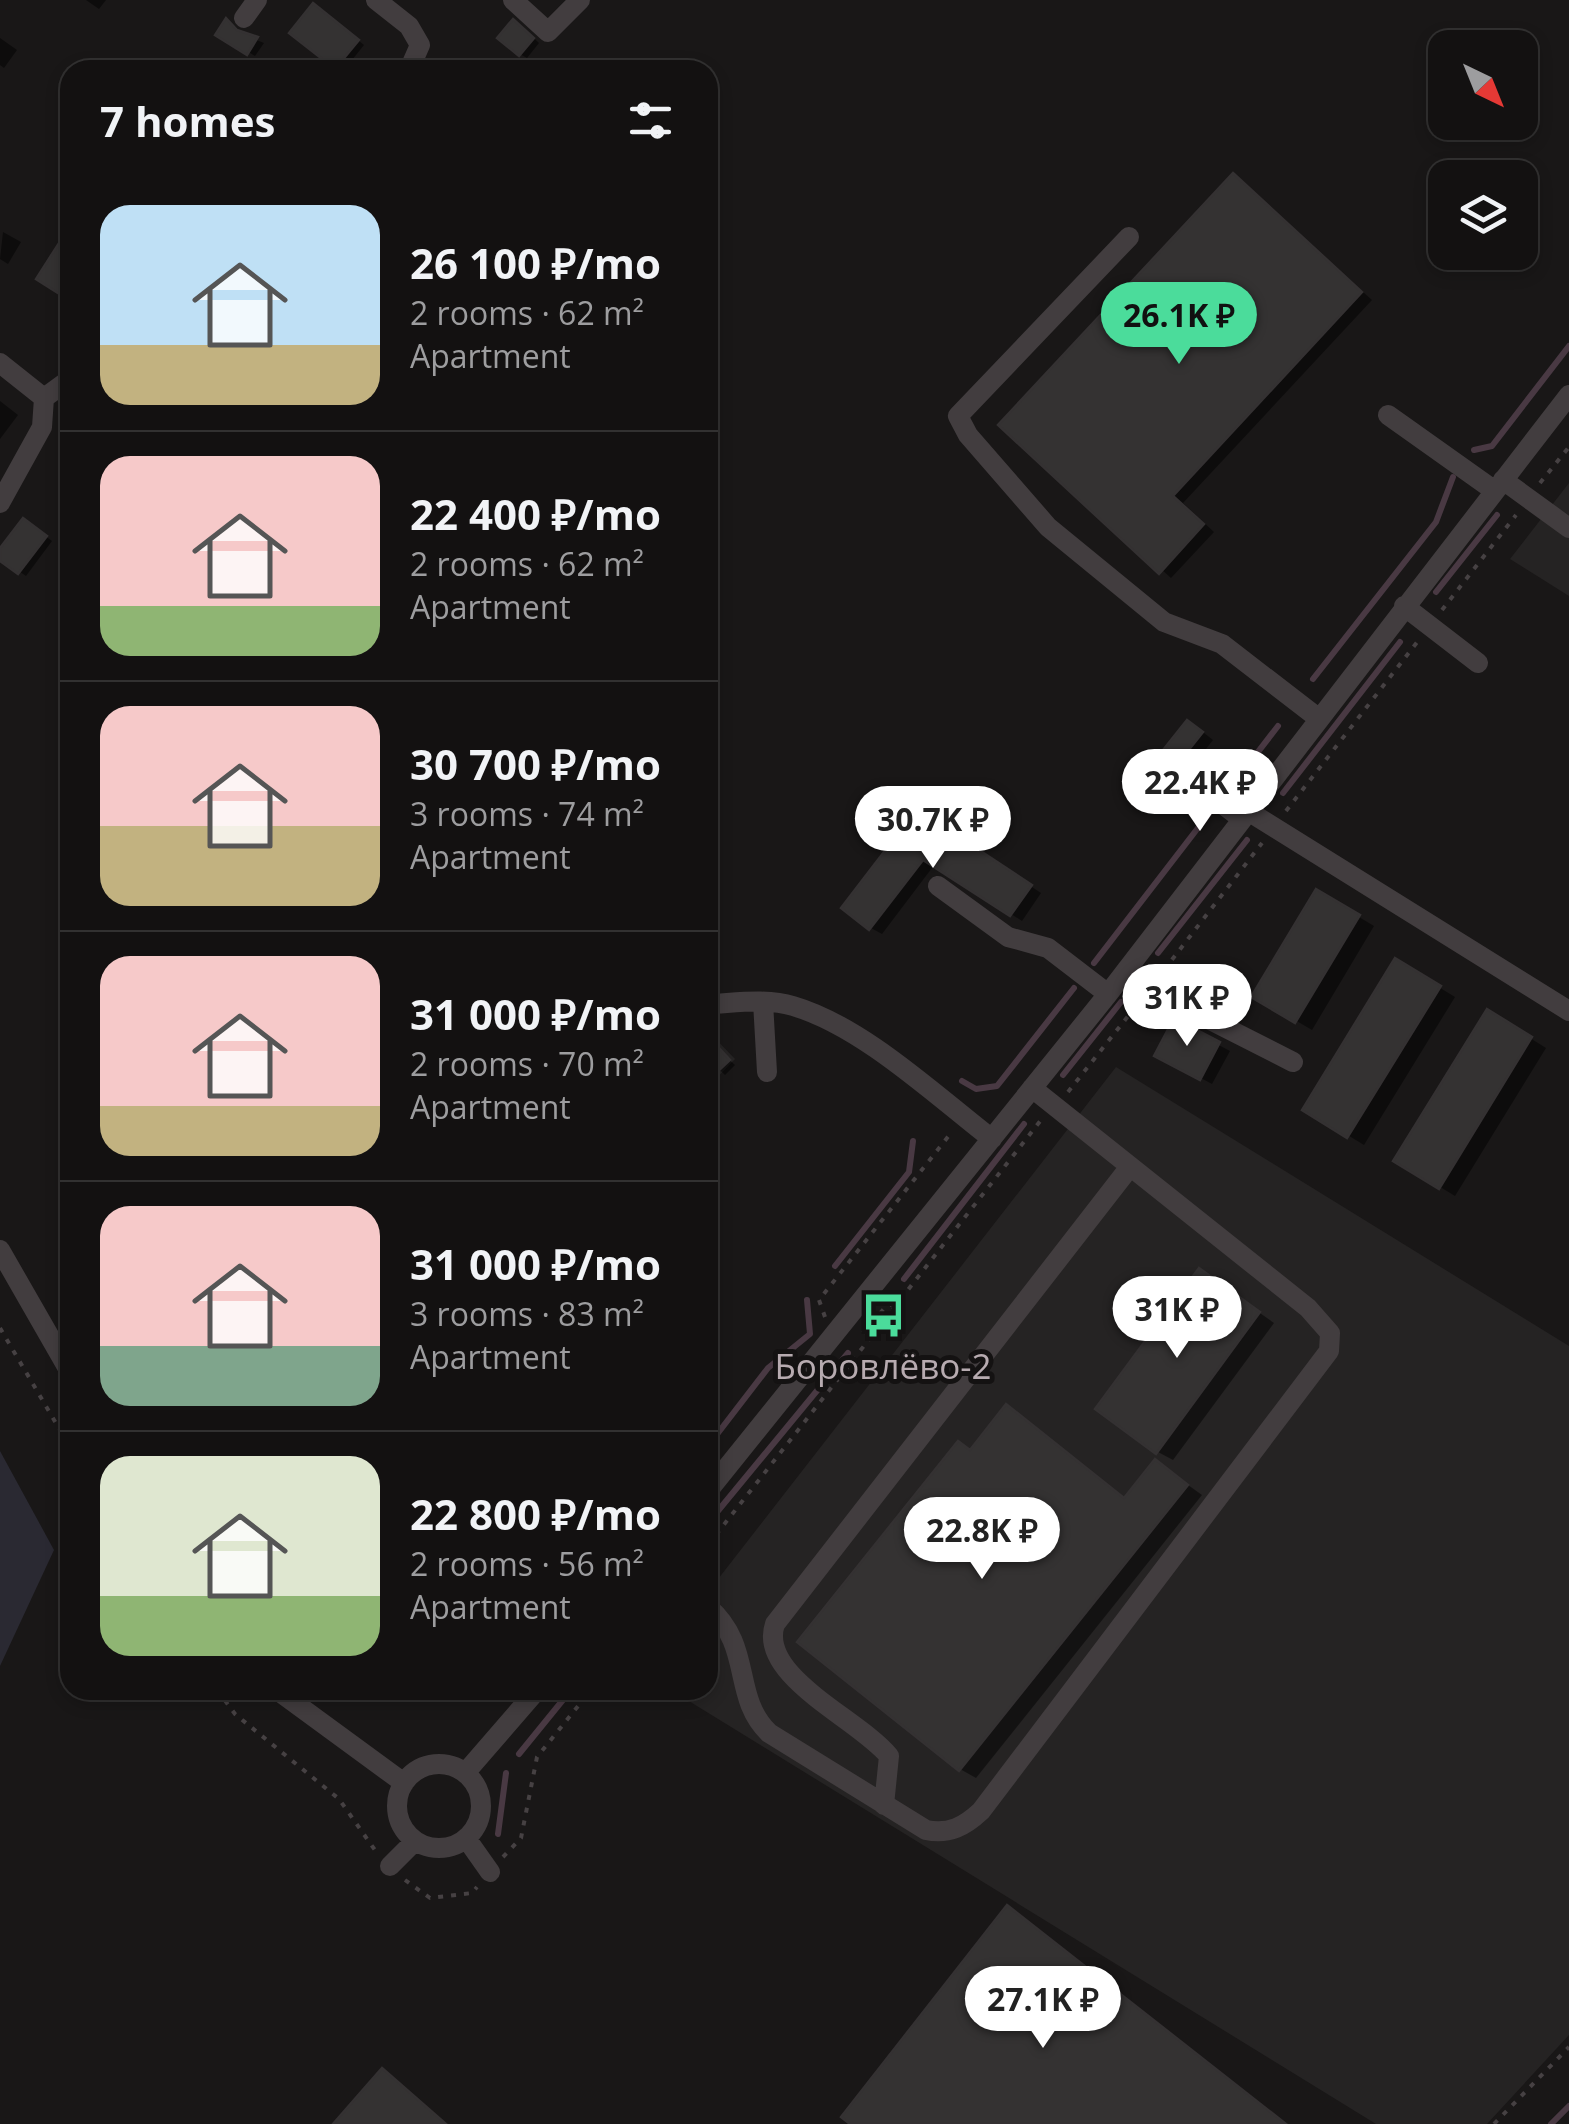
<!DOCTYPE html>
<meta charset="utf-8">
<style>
:root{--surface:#131111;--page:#201f1f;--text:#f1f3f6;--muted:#9d9d9f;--line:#323131;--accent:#4bdc9b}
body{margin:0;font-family:"Open Sans",sans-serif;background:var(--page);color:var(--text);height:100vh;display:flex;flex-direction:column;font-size:38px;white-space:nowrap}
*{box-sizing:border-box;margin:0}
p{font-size:32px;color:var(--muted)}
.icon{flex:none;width:55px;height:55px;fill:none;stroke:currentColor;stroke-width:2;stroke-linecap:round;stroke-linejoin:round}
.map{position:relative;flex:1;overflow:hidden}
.side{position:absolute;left:60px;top:60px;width:658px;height:1640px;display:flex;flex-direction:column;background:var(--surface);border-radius:30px;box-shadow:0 5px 15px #0003,0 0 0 2px var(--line)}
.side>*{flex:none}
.needle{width:65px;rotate:137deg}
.tools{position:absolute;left:1428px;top:30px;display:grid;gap:20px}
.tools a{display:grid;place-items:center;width:110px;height:110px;border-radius:20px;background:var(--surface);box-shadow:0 5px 15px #0003,0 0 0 2px var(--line);font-size:50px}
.price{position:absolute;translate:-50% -85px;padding:0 22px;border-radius:35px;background:#fff;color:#222;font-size:32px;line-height:65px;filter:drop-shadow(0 2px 5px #0008)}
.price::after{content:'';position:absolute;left:50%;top:60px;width:30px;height:22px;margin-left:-15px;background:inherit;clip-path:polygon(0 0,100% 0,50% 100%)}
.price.selected{background:var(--accent);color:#111}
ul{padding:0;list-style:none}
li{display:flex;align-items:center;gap:30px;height:250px;padding:0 40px}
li+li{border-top:2px solid var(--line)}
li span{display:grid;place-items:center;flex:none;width:280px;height:200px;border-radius:30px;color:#555}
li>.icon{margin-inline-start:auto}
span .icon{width:120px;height:120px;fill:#fffc;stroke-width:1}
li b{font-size:42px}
h2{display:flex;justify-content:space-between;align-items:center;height:120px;padding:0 40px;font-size:42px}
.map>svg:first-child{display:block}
.built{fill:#252323}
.green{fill:#2a2932}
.shadow{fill:#0007}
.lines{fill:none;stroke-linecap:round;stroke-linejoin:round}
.stream{stroke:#493943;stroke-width:6}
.building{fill:#343232;stroke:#343132;stroke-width:2.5}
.path{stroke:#464143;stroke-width:4;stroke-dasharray:5 8;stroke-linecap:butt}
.minor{stroke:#423d3f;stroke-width:20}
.labels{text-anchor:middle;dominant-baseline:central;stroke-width:10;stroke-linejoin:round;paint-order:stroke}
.poi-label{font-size:35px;fill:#b7abb0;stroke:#141212}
</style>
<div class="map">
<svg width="1569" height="2124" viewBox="0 0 1569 2124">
<rect width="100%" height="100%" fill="#191717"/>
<path class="built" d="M1569 483V596L1510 559Z
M708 1005V1031L735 1059 708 1087Z
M1116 1067 1569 1346V2035L1487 2124H1376L671 1690H708V1592Z"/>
<path class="green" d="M0 1451 54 1550 0 1666Z"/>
<path class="shadow" d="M86 0H106L99 9Z
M321 10 364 45 344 70 293 33Z
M227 21 242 34 264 43 255 56 219 34Z
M521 26 539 43 527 58 520 54Z
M0 38 17 50 4 68 0 65Z
M1233 176 1372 300 1183 503 1214 532 1171 578 1002 425Z
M70 226V289L66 295 39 278Z
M3 232 21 242 8 264 0 259Z
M0 401 18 415 0 439Z
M30 525 52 541 26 576 0 558V552Z
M1199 729 1213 740 1161 806 1136 788Z
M929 819 1041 893 1022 921 935 864 882 934 871 928Z
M1317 892 1374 926 1312 1030 1254 996Z
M1396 961 1455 997 1364 1145 1305 1109Z
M1488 1012 1546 1048 1455 1196 1396 1160Z
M1175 1022 1230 1051 1212 1084 1158 1055Z
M708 1041 735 1065 725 1075 708 1059Z
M1200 1271 1274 1323 1173 1460 1158 1452Z
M1007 1408 1126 1500 1156 1462 1202 1495 976 1778 960 1769 972 1452Z"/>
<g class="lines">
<path class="stream" d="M1474 450 1492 446 1569 346
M1436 592 1497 515
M1313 679 1436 522 1453 477
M1227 792 1278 726
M1283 793 1400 642
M1158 953 1247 840
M1094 963 1211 811
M1063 1075 1121 1002
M962 1081 976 1089 997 1086 1074 988
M835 1266 909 1172 913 1141
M904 1279 1024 1124
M708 1446 768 1368 810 1334 807 1300
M708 1523 848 1353
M519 1754 571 1690
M498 1834 506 1773
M1551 2124 1569 2106"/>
</g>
<path class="building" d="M313 3 359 40 335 69 289 33Z
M226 18 237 30 258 37 247 55 215 35Z
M513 19 534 38 519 56 497 38Z
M1233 173 1362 292 1173 496 1204 524 1159 574 998 425Z
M70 226V275L58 293 36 279Z
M23 518 47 536 18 574 0 561V548Z
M1187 720 1203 732 1148 801 1132 789Z
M917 809 1032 885 1010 916 923 860 869 930 841 908Z
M1316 889 1360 915 1295 1023 1251 997Z
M1395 958 1441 986 1347 1138 1302 1110Z
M1487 1009 1532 1037 1439 1189 1393 1161Z
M1174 1018 1220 1042 1200 1080 1154 1056Z
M708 1036 730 1060 717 1072 708 1063Z
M1199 1268 1260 1312 1156 1454 1095 1409Z
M1006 1404 1124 1498 1155 1459 1188 1485 959 1771 797 1642 958 1441 970 1450Z
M1007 1905 1286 2124H850L841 2117Z
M382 2068 446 2124H333Z"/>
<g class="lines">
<path class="path" d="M1540 483 1569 447
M1442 610 1516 515
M1286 811 1418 641
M1164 970 1262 843
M1068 1092 1140 1001
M825 1317 819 1300 951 1133
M0 1328 70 1447
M863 1333 889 1303 896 1308
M708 1545 1041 1120
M217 1690 235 1714 339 1799 377 1853
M503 1857 521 1838 537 1757 591 1690
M405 1880 430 1898 472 1893 477 1887
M1494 2124 1569 2047"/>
<path class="minor" d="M376 0 409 26 420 45 409 70
M513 0 548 32 580 0
M244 18 257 0
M1129 237 958 416 968 435 1048 527 1164 622 1222 644 1318 718
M0 363 44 398
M1388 415 1495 491
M1503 480 1569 528
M0 503 42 427 44 398 70 379
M1404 606 1478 663
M1195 783 1242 819
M1248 811 1569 1011
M938 886 1008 937 1048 948 1108 994
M1127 969 1167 998 1293 1062
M763 1002 767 1072
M708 1004C735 1003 766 998 793 1006 862 1026 935 1095 992 1139
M0 1250 70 1372
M708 1491 1108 994 1569 395
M708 1607C754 1647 731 1696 769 1733L926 1830C949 1835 965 1826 981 1811L1329 1351 1330 1333 1308 1308 1032 1088
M277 1690 404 1783
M397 1806a42 42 0 1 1 84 0a42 42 0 1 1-84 0Z
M466 1772 537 1690
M884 1805 889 1756C859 1719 757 1676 775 1624L1129 1168
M466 1838 490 1872
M390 1866 415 1841"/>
</g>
<defs>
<symbol id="bus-bare" viewBox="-9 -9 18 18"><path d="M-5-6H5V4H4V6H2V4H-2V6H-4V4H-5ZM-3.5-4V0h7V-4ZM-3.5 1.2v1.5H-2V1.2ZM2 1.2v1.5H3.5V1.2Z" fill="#4bdc9b" stroke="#141212" stroke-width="2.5" paint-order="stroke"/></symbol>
</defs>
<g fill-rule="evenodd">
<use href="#bus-bare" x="852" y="1284" width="63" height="63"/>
</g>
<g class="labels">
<g class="poi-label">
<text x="883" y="1365">Боровлёво-2</text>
</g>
</g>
</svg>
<div class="tools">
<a><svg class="needle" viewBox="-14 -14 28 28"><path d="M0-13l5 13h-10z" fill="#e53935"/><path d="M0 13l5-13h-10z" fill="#9d9d9f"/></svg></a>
<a><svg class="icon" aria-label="layers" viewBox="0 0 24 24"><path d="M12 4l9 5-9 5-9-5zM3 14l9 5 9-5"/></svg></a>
</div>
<b class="price selected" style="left:1179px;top:367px">26.1K ₽</b>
<b class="price" style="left:1200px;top:834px">22.4K ₽</b>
<b class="price" style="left:933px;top:871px">30.7K ₽</b>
<b class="price" style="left:1187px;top:1049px">31K ₽</b>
<b class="price" style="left:1177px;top:1361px">31K ₽</b>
<b class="price" style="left:982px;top:1582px">22.8K ₽</b>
<b class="price" style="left:1043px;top:2051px">27.1K ₽</b>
<section class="side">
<h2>7 homes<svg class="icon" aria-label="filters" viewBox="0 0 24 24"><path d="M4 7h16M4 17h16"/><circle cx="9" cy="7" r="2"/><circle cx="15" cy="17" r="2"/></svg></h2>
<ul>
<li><span style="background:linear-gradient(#bfe0f5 70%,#c2b280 0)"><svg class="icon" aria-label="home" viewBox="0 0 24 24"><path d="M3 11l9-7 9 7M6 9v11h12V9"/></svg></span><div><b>26 100 ₽/mo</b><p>2 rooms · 62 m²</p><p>Apartment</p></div></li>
<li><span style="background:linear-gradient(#f6c9c9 75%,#8fb573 0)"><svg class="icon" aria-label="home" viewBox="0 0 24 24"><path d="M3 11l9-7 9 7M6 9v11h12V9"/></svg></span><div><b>22 400 ₽/mo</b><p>2 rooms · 62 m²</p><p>Apartment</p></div></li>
<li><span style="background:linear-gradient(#f6c9c9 60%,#c2b280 0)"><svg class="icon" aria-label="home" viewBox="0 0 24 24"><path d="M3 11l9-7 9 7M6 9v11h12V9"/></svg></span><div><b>30 700 ₽/mo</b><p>3 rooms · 74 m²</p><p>Apartment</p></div></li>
<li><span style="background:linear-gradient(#f6c9c9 75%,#c2b280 0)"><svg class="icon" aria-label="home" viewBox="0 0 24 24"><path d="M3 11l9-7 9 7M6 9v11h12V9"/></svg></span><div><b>31 000 ₽/mo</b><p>2 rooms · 70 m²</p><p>Apartment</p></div></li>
<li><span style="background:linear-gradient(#f6c9c9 70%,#7fa58c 0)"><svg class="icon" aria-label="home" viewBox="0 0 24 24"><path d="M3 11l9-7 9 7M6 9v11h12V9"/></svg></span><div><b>31 000 ₽/mo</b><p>3 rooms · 83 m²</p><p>Apartment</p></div></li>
<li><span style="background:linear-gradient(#dfe7d0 70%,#8fb573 0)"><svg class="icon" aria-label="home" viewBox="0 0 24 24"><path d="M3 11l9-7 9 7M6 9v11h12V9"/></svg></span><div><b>22 800 ₽/mo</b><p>2 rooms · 56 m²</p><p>Apartment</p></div></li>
</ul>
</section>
</div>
